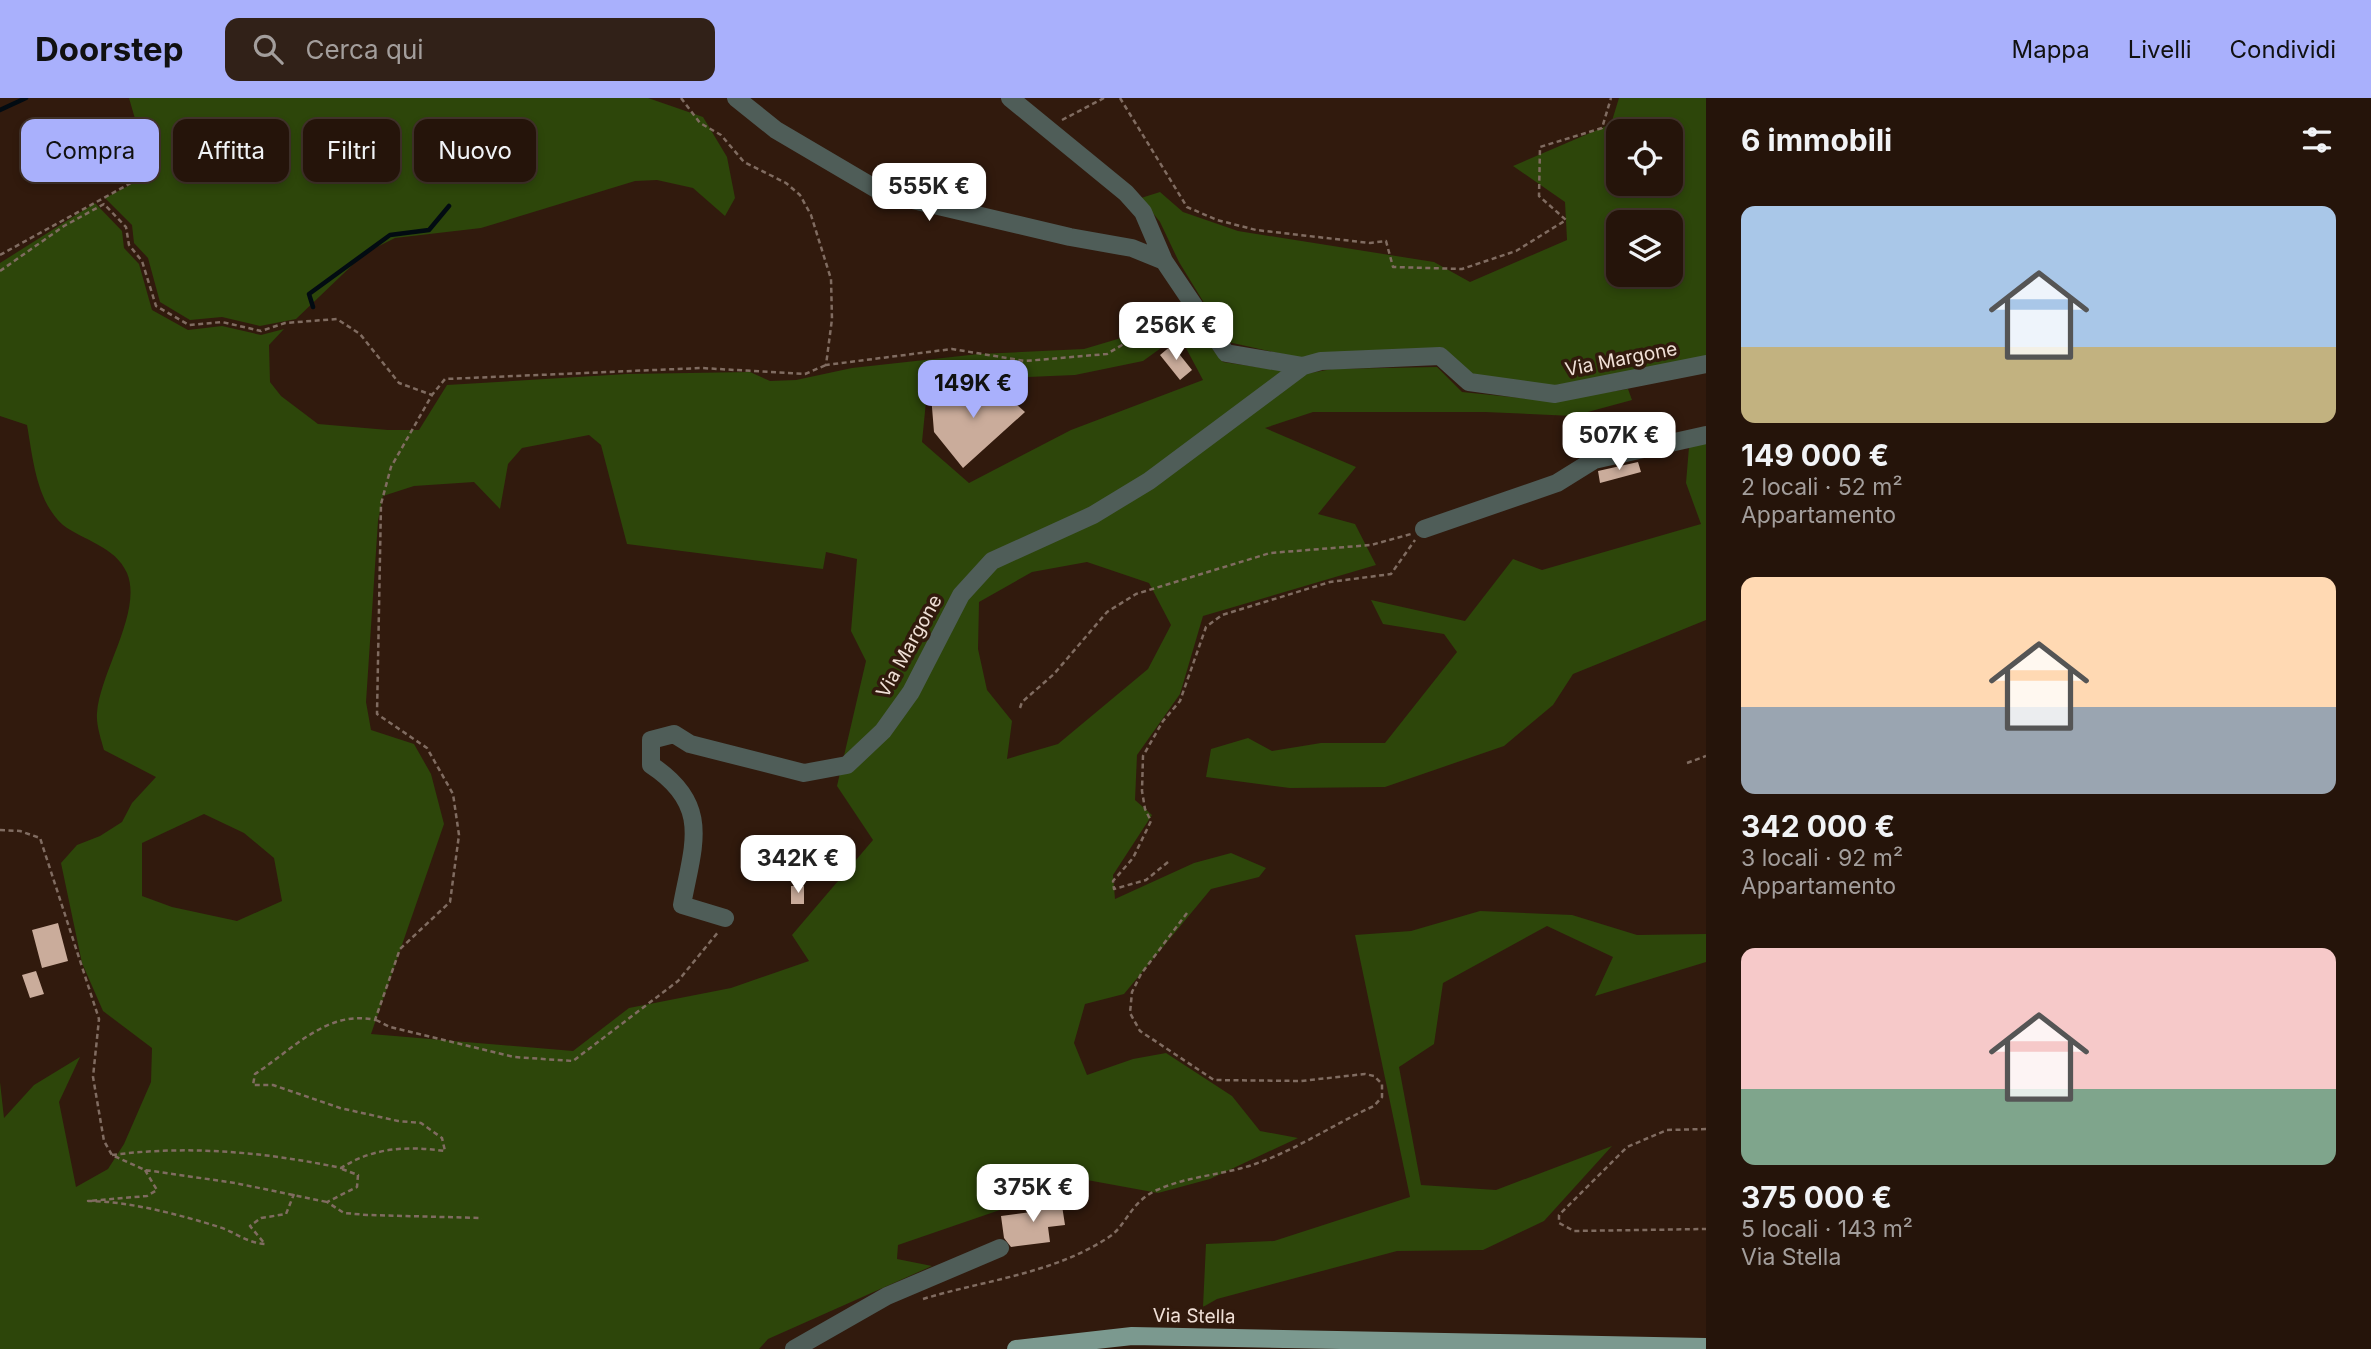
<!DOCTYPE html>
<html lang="it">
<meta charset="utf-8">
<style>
:root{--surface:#25140a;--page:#312118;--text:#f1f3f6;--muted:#a39e9c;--line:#42332b;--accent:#a9b0fc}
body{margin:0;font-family:Inter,sans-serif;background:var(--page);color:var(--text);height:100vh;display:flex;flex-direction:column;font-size:26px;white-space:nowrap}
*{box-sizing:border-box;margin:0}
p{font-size:23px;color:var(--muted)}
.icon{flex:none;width:38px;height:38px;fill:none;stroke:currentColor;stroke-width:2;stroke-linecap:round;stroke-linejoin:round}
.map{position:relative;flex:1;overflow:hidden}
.drawer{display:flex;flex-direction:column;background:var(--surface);width:665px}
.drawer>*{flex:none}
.guide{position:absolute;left:21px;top:21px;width:665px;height:63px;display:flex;gap:14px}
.fabs{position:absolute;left:1606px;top:21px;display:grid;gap:14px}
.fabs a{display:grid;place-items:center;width:77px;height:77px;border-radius:14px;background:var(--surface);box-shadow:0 4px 10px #0003,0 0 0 2px var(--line);font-size:35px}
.price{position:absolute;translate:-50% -60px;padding:0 16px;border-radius:14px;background:#fff;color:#222;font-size:23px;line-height:46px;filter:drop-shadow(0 2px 4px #0008)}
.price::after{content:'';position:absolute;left:50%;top:42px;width:21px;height:16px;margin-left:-10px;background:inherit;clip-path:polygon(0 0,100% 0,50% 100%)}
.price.active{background:var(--accent);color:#111}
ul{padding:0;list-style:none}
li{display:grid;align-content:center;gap:14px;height:371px;padding:0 35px}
li span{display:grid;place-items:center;height:217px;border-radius:14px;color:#555}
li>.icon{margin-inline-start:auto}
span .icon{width:126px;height:126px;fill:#fffc;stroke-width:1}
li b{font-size:30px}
h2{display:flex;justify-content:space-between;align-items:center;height:84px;padding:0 35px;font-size:30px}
.tag{padding:0 24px;border-radius:14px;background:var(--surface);box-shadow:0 4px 10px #0003,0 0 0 2px var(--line);font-size:24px;line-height:63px}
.tag.active{background:var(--accent);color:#111}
header{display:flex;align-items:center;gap:42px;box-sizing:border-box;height:98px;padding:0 35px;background:var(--accent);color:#111}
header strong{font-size:33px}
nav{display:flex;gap:38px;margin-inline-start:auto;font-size:24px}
.search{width:490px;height:63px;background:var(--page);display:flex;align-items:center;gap:18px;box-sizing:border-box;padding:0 24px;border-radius:14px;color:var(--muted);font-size:26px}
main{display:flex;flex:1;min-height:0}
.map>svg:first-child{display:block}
.green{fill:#2d460a;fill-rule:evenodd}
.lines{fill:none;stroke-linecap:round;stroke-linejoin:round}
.stream{stroke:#020b12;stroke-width:4.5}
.building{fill:#caac9b}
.path{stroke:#806c61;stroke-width:2.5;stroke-dasharray:5 3.5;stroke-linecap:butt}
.minor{stroke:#4f5d58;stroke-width:18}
.major{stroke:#7b998f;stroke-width:18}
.labels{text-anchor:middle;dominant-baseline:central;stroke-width:7;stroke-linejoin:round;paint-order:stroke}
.street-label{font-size:19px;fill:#f0e0d7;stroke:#311a0d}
</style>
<header>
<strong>Doorstep</strong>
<div class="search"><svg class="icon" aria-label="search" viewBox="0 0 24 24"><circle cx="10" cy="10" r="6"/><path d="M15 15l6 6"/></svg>Cerca qui</div>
<nav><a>Mappa</a><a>Livelli</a><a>Condividi</a></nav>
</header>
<main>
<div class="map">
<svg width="1706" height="1251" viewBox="0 0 1706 1251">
<rect width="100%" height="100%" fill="#311a0d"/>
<path class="green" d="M129 0H648L703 19 727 59 735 100 725 118 693 90 657 82 635 83 481 130 395 140 365 155 296 221 260 228 222 219 190 222 160 204 148 160 134 145 132 127 105 100 151 76Z
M1619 0H1706V259L1552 288 1472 277 1443 250 1320 255 1300 260 1228 244 1179 164 1160 124 1141 100 1160 94 1183 114 1238 133 1434 164 1470 184 1567 142 1565 104 1513 68 1611 26ZM1619 33H1671V86H1619ZM1619 124H1671V177H1619Z
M95 105 122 133 124 150 139 166 152 212 188 232 222 228 261 237 284 231 269 247 270 284 281 298 318 326 388 332H419L447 287 627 276 750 274 770 283 796 282 852 270 979 256 1084 251 1175 224 1192 225 1223 264 1305 276 1332 271 1437 269 1462 294 1551 303 1628 291 1632 302 1573 318 1485 314H1313L1265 330 1356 369 1318 416 1355 426 1376 467 1203 518 1180 596 1137 657 1135 702 1152 717 1113 777 1115 801 1194 765 1231 755 1266 770 1259 779 1211 791 1124 896 1085 906 1074 945 1087 977 1133 961 1166 955 1232 998 1260 1033 1298 1040 1210 1081 1158 1095 1087 1082 898 1147 897 1161 932 1168 768 1241 759 1251H0V984L4 1020 34 987 80 959 59 1004 76 1089 108 1071 124 1046 151 984 152 950 103 913 82 865 61 765 77 747 100 738 122 724 132 705 156 679 104 652C101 641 96 627 97 615 100 574 143 513 127 475 115 448 84 443 63 427 36 403 33 360 27 327L0 318V165ZM1179 237 1203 282 1071 332 969 385 922 344 928 283 1075 277 1143 263ZM589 337 601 347 627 446 823 471 826 454 857 461 851 533 866 563 837 688 873 742 792 837 809 863 731 890 629 910 573 953 371 936 444 726 431 676 414 646 371 632 366 604 378 423 383 398 414 388 474 384 500 411 508 366 522 350ZM1087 464 1149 485 1171 527 1148 571 1058 646 1007 661 1012 623 987 592 978 551 979 504 1032 474ZM204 716 244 735 274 760 282 803 237 823 172 809 142 798V745Z
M1706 343V522L1573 576 1553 607 1504 648 1385 689 1290 690 1206 679 1211 651 1248 640 1272 653 1321 645H1385L1457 554 1444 536 1383 526 1371 502 1465 523 1513 461 1542 472 1701 426 1686 385 1689 349Z
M1480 813 1572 817 1637 837 1706 836V864L1595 898 1613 859 1547 828 1443 885 1434 946 1399 969 1421 1087 1496 1092 1612 1048 1544 1123 1483 1152 1397 1153 1217 1201 1203 1209 1206 1146 1274 1143 1410 1099 1355 837 1411 833Z"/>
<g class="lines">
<path class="stream" d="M0 12 26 0
M313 209 309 196 390 137 429 132 449 108"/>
</g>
<path class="building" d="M1172 247 1192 272 1180 282 1160 257Z
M1015 289 1016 306 1025 314 963 370 934 334 931 297Z
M1638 364 1641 374 1600 385 1598 373Z
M792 738 793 780 760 781 759 739Z
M791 788H804V806H791Z
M58 825 68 863 42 870 32 832Z
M36 873 44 896 30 900 22 877Z
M1061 1101 1065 1127 1048 1129 1050 1144 1011 1149 1004 1140 1001 1118 1031 1114 1030 1105Z"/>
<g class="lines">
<path class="path" d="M681 0 700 25 721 37 744 64 786 85 800 97 811 117 831 181 832 221 826 267 952 251 1025 263 1107 256 1162 223 1181 217
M1120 0 1187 109 1217 122 1256 132 1370 145 1386 143 1393 169 1462 171 1516 153 1566 122 1539 98 1540 49 1602 30 1611 0
M1062 22 1104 0
M0 157 140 80
M0 173 64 128 104 106 126 129 129 147 142 163 156 208 189 227 222 224 261 233 285 225 337 221 360 236 399 285 432 297
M1020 610 1022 604 1054 576 1107 514 1136 496 1270 455 1371 447 1411 436
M1687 665 1706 658
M0 732 20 733 40 740 99 921 93 979 104 1043 112 1057 145 1072 235 1085 327 1104
M1168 764 1146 782 1114 791 1113 783 1133 760 1151 723 1145 711 1142 693 1143 658 1163 623 1180 603 1206 529 1222 517 1330 484 1391 476 1415 442
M376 922 390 929 514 959 573 963 678 883 719 833
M1706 1031 1667 1032 1627 1049 1559 1117V1125L1574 1133 1706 1131
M112 1057C187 1047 266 1054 341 1070 374 1049 407 1048 445 1053L442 1040 421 1025 398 1023 340 1010 273 987H253L255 976C292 952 328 911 375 922L400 851 450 804 459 737 453 696 427 650 377 616 381 406 391 369 432 297 445 281 701 270 805 276 826 267
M342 1071 358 1077 357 1089 327 1104 344 1115 367 1117 482 1120
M145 1072 157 1092 147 1098 88 1103C128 1103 181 1117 219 1129 235 1134 247 1145 265 1146L250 1128 261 1120 286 1116 294 1096
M923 1201C985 1182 1053 1176 1109 1139 1127 1127 1130 1104 1157 1092 1187 1078 1224 1077 1255 1066 1296 1052 1334 1026 1374 1008L1382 999V986L1374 978 1365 976 1301 983 1214 982 1140 933 1130 915 1132 894 1141 876 1187 815"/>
<path class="minor" d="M736 0 776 32 883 95 1070 139 1132 150 1164 163
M1010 0 1126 95 1143 114 1164 163 1226 255 1303 268 1321 263 1440 258 1469 284 1555 296 1706 266
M1424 431 1557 385 1594 362 1706 337
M725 820 682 807C693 747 712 707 651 667V642L674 636 690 646 804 675 847 667 883 633 911 594 961 497 992 463 1093 417 1149 383 1303 268
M794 1251 887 1198 1000 1150"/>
<path class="major" d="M1016 1251 1132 1238 1706 1249"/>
</g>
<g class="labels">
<g class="street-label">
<text transform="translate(1621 261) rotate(-11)">Via Margone</text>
<text transform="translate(909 548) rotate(-61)">Via Margone</text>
<text transform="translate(1194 1218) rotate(1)">Via Stella</text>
</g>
</g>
</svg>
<div class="fabs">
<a><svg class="icon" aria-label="locate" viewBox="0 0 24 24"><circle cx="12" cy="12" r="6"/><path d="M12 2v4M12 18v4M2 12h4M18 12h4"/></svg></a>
<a><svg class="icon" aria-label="layers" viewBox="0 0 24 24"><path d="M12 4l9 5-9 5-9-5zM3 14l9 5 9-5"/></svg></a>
</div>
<b class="price" style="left:929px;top:125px">555K €</b>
<b class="price" style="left:1176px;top:264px">256K €</b>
<b class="price active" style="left:973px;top:322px">149K €</b>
<b class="price" style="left:1619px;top:374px">507K €</b>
<b class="price" style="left:798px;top:797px">342K €</b>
<b class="price" style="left:1033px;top:1126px">375K €</b>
<div class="guide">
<a class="tag active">Compra</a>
<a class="tag">Affitta</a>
<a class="tag">Filtri</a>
<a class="tag">Nuovo</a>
</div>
</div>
<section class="drawer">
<h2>6 immobili<svg class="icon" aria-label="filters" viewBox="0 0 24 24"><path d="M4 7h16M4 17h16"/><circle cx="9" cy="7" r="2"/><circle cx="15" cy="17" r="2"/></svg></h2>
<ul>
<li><span style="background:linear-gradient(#a9c7e8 65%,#c2b280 0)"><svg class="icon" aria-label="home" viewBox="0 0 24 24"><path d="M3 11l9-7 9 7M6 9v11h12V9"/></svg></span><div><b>149 000 €</b><p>2 locali · 52 m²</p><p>Appartamento</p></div></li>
<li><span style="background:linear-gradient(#ffd9b3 60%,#9aa5b1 0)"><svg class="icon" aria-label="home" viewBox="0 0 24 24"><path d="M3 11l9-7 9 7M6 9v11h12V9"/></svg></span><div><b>342 000 €</b><p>3 locali · 92 m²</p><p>Appartamento</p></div></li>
<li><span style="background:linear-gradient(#f6c9c9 65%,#7fa58c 0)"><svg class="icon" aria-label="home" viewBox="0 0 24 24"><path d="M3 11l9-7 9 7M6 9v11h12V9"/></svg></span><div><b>375 000 €</b><p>5 locali · 143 m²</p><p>Via Stella</p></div></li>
</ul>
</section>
</main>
